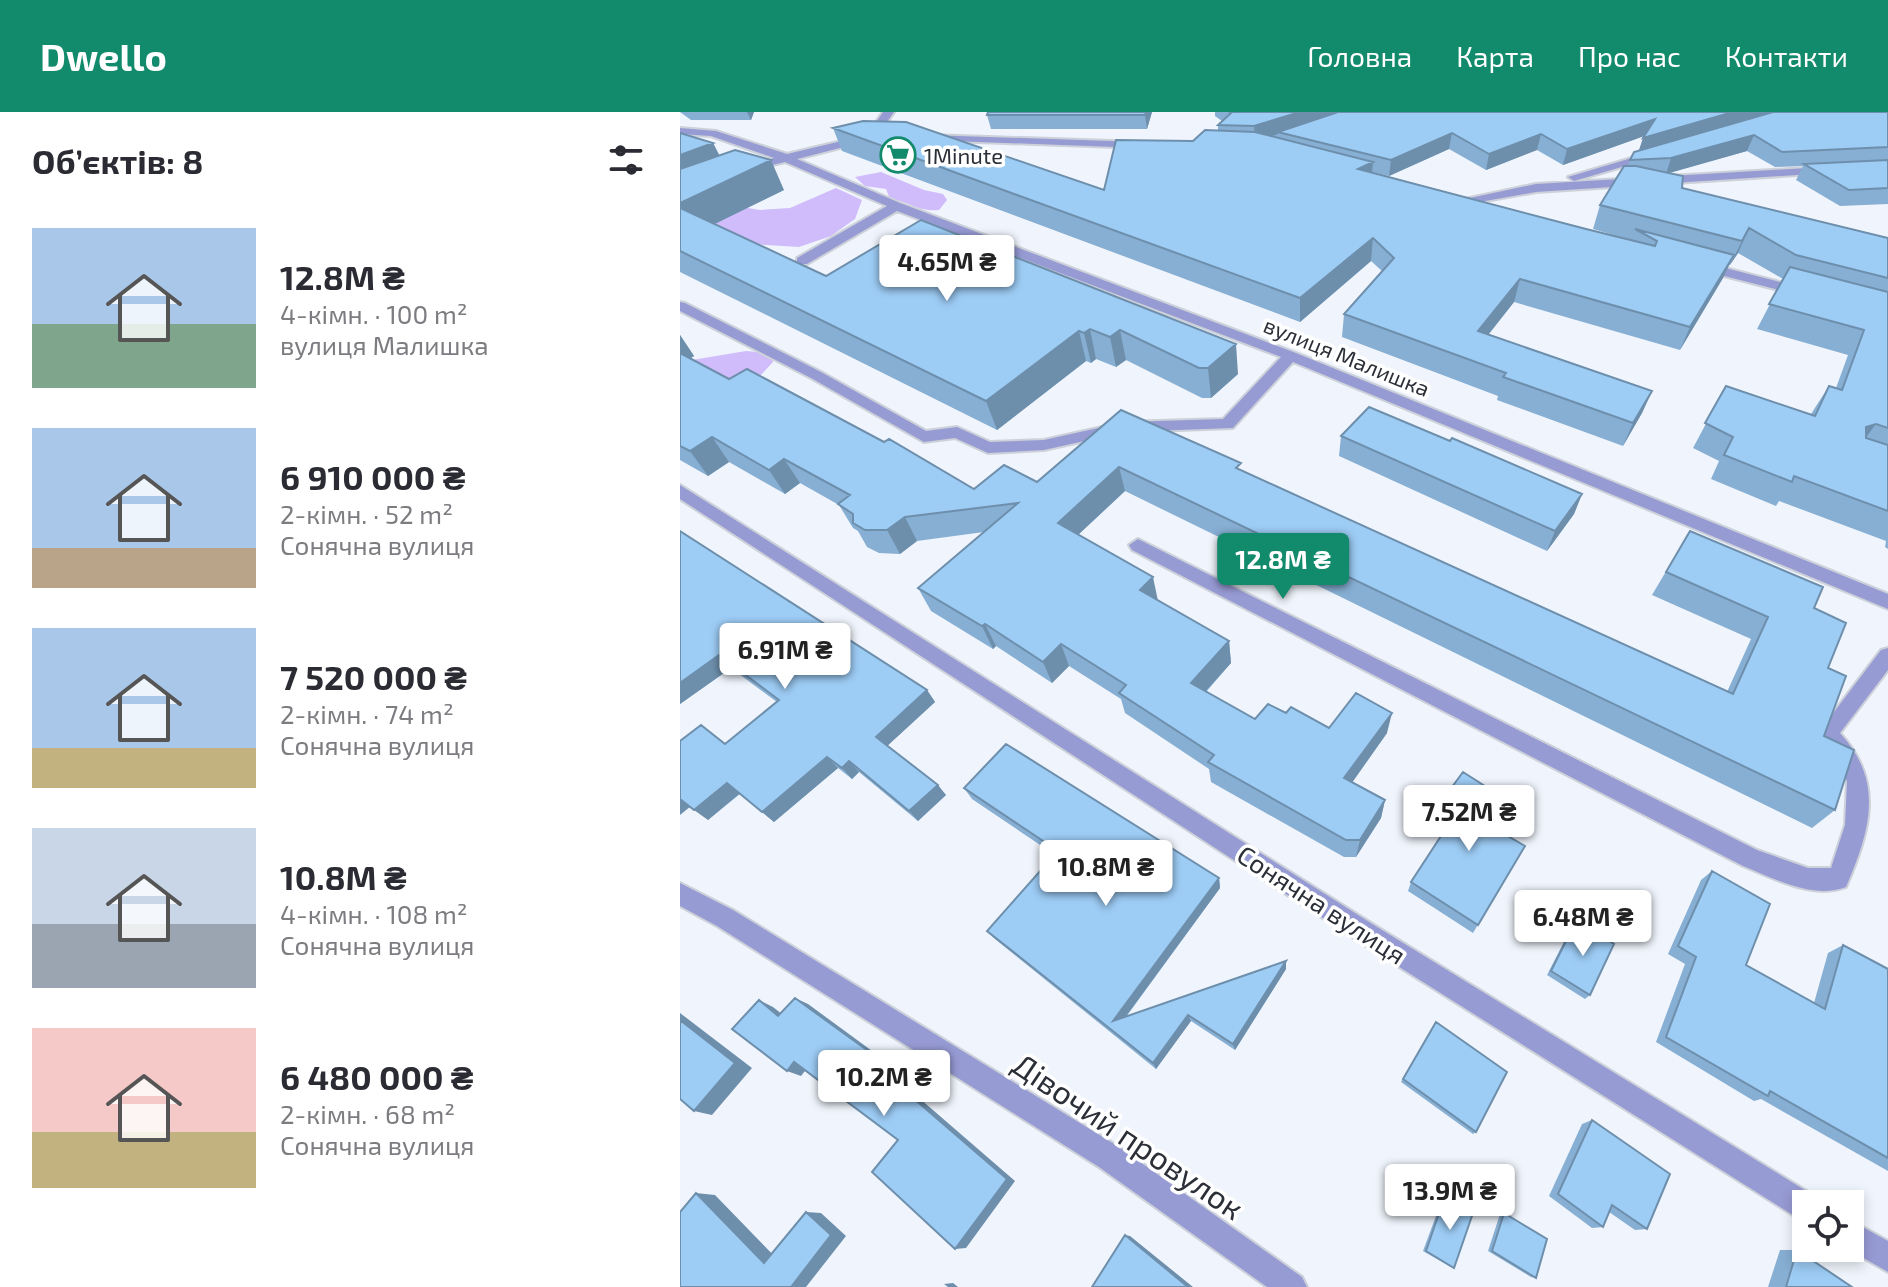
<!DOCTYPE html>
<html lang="uk">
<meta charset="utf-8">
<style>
:root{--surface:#fff;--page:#f7f7f7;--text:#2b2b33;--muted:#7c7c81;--accent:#128a6c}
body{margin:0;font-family:"Exo 2",sans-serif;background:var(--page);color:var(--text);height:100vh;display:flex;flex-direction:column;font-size:30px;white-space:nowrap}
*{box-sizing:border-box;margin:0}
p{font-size:26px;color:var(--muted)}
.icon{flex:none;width:44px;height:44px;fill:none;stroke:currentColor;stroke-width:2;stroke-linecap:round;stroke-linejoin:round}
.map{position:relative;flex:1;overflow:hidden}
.drawer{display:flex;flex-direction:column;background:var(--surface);width:680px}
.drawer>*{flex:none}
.tools{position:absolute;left:1112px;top:1078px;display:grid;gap:16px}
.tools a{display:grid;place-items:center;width:72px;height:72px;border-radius:0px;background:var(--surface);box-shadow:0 4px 12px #0003;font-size:40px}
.price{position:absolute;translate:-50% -68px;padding:0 18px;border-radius:8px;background:#fff;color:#222;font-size:26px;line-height:52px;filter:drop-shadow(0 2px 4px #0008)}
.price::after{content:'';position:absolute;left:50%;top:48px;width:24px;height:18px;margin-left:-12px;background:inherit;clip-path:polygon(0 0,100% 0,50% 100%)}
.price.active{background:var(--accent);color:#fff}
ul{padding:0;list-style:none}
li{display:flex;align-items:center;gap:24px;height:200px;padding:0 32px}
li span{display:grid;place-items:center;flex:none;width:224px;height:160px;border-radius:0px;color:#555}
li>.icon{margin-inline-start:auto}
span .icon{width:96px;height:96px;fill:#fffc;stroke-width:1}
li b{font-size:34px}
h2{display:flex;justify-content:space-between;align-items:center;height:96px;padding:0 32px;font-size:34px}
header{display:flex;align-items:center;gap:48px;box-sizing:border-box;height:112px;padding:0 40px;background:var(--accent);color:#fff}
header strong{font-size:38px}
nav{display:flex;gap:44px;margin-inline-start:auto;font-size:28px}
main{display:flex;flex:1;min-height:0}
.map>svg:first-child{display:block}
.green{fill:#d0bbfb}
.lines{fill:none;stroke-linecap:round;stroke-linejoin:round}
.minor-casing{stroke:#cdd1d9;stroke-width:4}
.minor{fill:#979bd4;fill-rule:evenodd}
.wall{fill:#87afd3;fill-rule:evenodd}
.shaded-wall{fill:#6e8fac}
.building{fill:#9dccf5;stroke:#6e8fac;stroke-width:2}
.labels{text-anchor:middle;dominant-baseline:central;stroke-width:7;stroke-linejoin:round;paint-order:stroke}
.far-poi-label{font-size:22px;fill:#2b2f37;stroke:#fff;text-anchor:start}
.far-street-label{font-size:22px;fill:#2b2f37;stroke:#fff}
.street-label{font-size:26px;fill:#2b2f37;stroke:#fff}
.near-street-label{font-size:32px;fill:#2b2f37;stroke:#fff}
</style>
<header>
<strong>Dwello</strong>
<nav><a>Головна</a><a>Карта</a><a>Про нас</a><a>Контакти</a></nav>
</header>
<main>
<section class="drawer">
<h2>Об’єктів: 8<svg class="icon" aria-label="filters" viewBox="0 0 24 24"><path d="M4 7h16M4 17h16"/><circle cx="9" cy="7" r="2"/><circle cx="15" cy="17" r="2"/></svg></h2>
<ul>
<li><span style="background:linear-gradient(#a9c7e8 60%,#7fa58c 0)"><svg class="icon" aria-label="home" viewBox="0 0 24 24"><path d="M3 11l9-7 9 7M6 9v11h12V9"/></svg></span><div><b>12.8M ₴</b><p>4-кімн. · 100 m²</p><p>вулиця Малишка</p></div></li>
<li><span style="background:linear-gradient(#a9c7e8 75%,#b9a48a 0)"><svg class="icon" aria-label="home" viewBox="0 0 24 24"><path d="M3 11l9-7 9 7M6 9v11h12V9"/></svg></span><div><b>6 910 000 ₴</b><p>2-кімн. · 52 m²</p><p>Сонячна вулиця</p></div></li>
<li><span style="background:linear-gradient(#a9c7e8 75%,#c2b280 0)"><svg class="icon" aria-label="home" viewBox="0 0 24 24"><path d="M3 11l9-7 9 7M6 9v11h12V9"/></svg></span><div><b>7 520 000 ₴</b><p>2-кімн. · 74 m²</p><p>Сонячна вулиця</p></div></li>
<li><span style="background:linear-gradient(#c9d6e8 60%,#9aa5b1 0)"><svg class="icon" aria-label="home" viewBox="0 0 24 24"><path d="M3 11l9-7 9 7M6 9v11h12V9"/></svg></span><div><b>10.8M ₴</b><p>4-кімн. · 108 m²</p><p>Сонячна вулиця</p></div></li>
<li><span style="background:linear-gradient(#f6c9c9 65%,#c2b280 0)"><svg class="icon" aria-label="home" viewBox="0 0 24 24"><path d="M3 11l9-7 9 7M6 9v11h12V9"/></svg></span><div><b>6 480 000 ₴</b><p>2-кімн. · 68 m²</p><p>Сонячна вулиця</p></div></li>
</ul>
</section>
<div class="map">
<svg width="1208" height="1175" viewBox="0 0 1208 1175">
<rect width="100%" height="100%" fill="#f0f5fd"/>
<path class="green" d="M201 60 244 78 263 82 267 88 259 98C236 100 230 89 210 87L206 77 185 74 175 65Z
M156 76 182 88 175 107 151 124 119 135 54 131 0 85 80 98 110 96Z
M66 239 90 241 93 250 80 264 59 276 0 250Z"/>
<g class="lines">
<defs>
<path id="minor" d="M203 0H214L195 27 117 47 220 91 616 241 1208 482V497L613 250 553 316 445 320 364 338 308 341 275 326 244 330 131 266 0 199V190L5 191 141 260 246 319 277 315 310 330 364 328 445 310 543 307 601 245 217 99 127 152H117V146L207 94 105 50 64 60V56L94 46 31 24 0 22V16L36 19 107 42 187 23Z
M249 23 461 30 467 33 461 36 245 28 243 26Z
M975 39 979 40V44L894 69 888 65Z
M1144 55 1150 59 1148 61 856 80 777 94 771 90 856 72Z
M1022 150 1131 178 1133 181 1126 185 1017 157V151Z
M0 373 694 813 1136 1085 1139 1092H1126V1109L1116 1105 678 829 0 387Z
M458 427 1077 738 1128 756H1151L1165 713 1167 670 1162 653 1138 621 1201 538 1208 536V558L1160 621C1205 670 1190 719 1166 775 1133 788 1093 766 1063 754L452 438 449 433Z
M0 771 53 798 439 1035 622 1165 627 1175H587L419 1055 37 814 0 794Z
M1170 1108 1208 1129V1160L1166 1136H1170Z"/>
</defs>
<use href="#minor" class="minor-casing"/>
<use href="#minor" class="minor"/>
</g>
<path class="wall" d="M0 0H74L71 8H11Z
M472 0 467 17H311L307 3Z
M535 0H1208V92L1160 94 1116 68 1123 54 1095 55 1067 39 988 61 1002 76 1208 126V437L1205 435 1206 429 1099 389 1096 394 1031 367 1039 349 1013 336 1046 274 1131 302 1149 274 1156 276 1168 243 1077 217 1103 167 1058 141 1050 153H1049L1043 166 1000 238 834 190 808 223 972 279 962 301 943 334 817 288 818 284 662 225 664 202 702 159 691 149 620 210 162 39 153 16 424 78 513 29 538 19V13L542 9 535 4ZM964 24 959 39 950 48 948 54 920 93 913 117 951 128 906 117 692 60 709 64 769 37 806 58 857 38 883 53Z
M0 21 33 31 39 43 104 78 35 112 146 164 241 108 558 262 531 286H522L446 248 436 255 416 247 411 251 406 249 317 318 0 160Z
M0 223 14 244 10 247 49 267 204 330 294 377 357 370 441 298 561 359 1047 580 1071 527 972 483 1010 419 1134 496 1148 556 1144 624 1155 698 1132 716 445 379 398 423 477 488 549 529 551 551 526 580 575 607 606 601 649 616 707 621 672 670 705 688 701 706 676 745H664L531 670 529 657 445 601 441 587 389 554 372 571 316 534 313 537 251 499 238 476 304 420 237 429 220 442 199 441 187 435 178 419 173 416 159 393 120 371 105 382 49 350 28 364 0 348Z
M661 324 770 329 902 382 894 402 867 439 659 344Z
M0 419 247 578 255 590 207 634 266 683 238 709 179 660 172 667 158 656 94 710 60 682 28 708 45 632 97 590 51 556 0 592Z
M284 676 539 766 540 776 446 905 606 849V857L555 938 511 909 476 957 315 827 307 819 375 743 292 687Z
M758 694 817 695 805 711 845 734 793 821 728 779 731 770 768 713 754 704Z
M1032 759 1066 853 1134 891 1148 841 1163 833 1208 857V1059L1081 987 1074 989 976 930 1005 852 988 842 1021 768Z
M896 809 910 883 905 887 867 863 892 814Z
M756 910 796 1020 793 1022 721 970Z
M912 1008 967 1117 955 1118 929 1100 923 1115 912 1116 869 1084 902 1012Z
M765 1084 774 1156 771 1155 743 1139 763 1085Z
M824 1101 856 1166 851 1165 808 1139 820 1102Z
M1100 1138H1117L1172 1175H1088Z"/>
<path class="shaded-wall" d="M67 0H74L71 8Z
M466 0H472L467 17 465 3Z
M620 0H667L598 20V22L575 30 574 14Z
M1053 0H1100L958 41 963 26Z
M975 7 970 22 883 53 887 37Z
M772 21 769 37 709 64 711 48Z
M861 22 857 38 806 58 809 42Z
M1074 23 1067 39 986 62 991 46Z
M33 31 48 60 0 79V43Z
M91 48 104 78 12 123 0 103V91Z
M693 50 691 72 678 57Z
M1069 116 1058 141 1050 153 1062 129Z
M693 126 691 149 620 210V186Z
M1054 143 1043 166 1000 238 1010 215Z
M840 167 834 190 793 242 798 219Z
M410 217 416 247 411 251 404 221Z
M440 218 446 248 436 255 430 225Z
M399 219 406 249 317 318 306 289Z
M0 223 14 244 0 252Z
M556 232 558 262 531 286 528 256Z
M972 279 962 301 943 334 953 311Z
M1196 312 1178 336 1186 315Z
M32 325 49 350 28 364 10 339Z
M104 347 120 371 105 382 89 358Z
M439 355 445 379 385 435 378 411Z
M902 382 894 402 867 439 875 419Z
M225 405 237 429 220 442 207 418Z
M473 465 478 489 460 478Z
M305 512 316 534 313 537 302 514Z
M549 529 551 551 514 592 511 571Z
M381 532 389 554 372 571 363 550Z
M39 543 51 556 0 592V571Z
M247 578 255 590 205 636 196 625Z
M712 601 707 621 662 685 664 666Z
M147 645 158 656 94 710 82 700Z
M169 649 179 660 172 667 162 656Z
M47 671 60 681 28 708 14 698Z
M258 673 266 683 238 709 229 699Z
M822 685 817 695 799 720 804 710Z
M0 686 11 694 0 703Z
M705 688 701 706 676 745 680 728Z
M539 766 540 776 438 915 433 909Z
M606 849V857L555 938 553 932Z
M115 886 128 892 214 955 209 960 335 1069 286 1136 275 1137 197 955Z
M79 888 93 895 112 910 98 904Z
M0 901 72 956 32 1003 14 999 0 908Z
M508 903 511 909 476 957 473 951Z
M114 950 128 955 121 964 107 959Z
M16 1081 35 1083 101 1151H84Z
M126 1100 141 1101 166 1124 126 1175H111Z
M445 1123 450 1124 513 1175H508Z
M273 1171 278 1175H268L264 1172Z"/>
<path class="building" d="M308 0H466L465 3H307Z
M549 0H620L574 14 538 13 551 1Z
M658 0H1053L963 26 975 7 887 37 861 22 809 42 772 21 711 48 598 20Z
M1093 0H1208V35L1102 40 1074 23 991 46 950 48 954 40Z
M183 9 226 10 424 78 436 28 513 29 525 18 575 20 693 50 678 57 906 117 975 134 977 129 955 117 1054 143 1010 215 840 167 798 219 972 279 953 311 823 265 826 261 664 202 714 146 693 126 620 186 153 16Z
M0 21 33 31 0 43Z
M55 38 91 48 0 91V57Z
M1208 48V76L1169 78 1124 52Z
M944 54H956L1003 64 1002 76 1208 126V166L1116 143 1069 116 1062 129 920 93Z
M0 96 146 164 241 108 556 232 528 256H519L440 218 430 225 410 217 404 221 399 219 306 289 0 139Z
M1110 155 1208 180V316L1196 312 1186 315V326L1208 333V399L1114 364 1112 370 1044 343 1053 325 1025 311 1046 274 1135 304 1149 274 1162 278 1184 218 1089 192Z
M0 241 49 267 67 257 204 330 209 327 294 377 324 353 357 370 441 298 561 351 556 356 1053 582 1088 505 986 460 1010 419 1143 475 1134 496 1166 511 1148 556 1166 564 1144 624 1174 638 1155 698 439 355 378 411 473 465 460 478 549 529 511 571 575 607 588 592 606 601 611 595 649 616 676 581 712 601 664 666 705 688 680 728H666L528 650 534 643 439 581 446 573 381 532 363 550 305 512 302 514 238 476 338 391 225 405 207 418H185L173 411V402L158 392 170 383 104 347 89 358 32 325 10 339 0 334Z
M689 295 770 329 772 326 902 382 875 419 661 324Z
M0 419 247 578 196 625 258 673 229 699 169 649 162 656 147 645 82 700 47 671 14 698 0 687V629L21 613 45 632 99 588 39 543 0 571Z
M326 632 539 766 433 909 606 849 553 932 508 903 473 951 307 819 378 739 284 676Z
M783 660 822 685 804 710 845 734 798 813 731 770 774 704 758 694Z
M1032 759 1090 792 1066 853 1145 897 1163 833 1208 857V1046L1090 979 1088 984 986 925 1016 845 998 834Z
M896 809 934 832 910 883 871 859Z
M115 886 202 949 197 955 327 1067 275 1137 192 1060 218 1028 114 950 107 959 52 917 79 888 98 904Z
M0 908 55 951 14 999 0 987Z
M756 910 827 960 796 1020 723 967Z
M912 1008 990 1062 967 1117 932 1093 923 1115 878 1082Z
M16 1081 84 1151 126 1100 151 1123 111 1175H0V1100Z
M765 1084 793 1101 774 1156 746 1139Z
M824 1101 867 1127 856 1166 812 1139Z
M445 1123 508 1175H412Z
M1117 1138 1172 1175H1106Z"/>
<defs>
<symbol id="supermarket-ring" viewBox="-11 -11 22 22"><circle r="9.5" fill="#fff" stroke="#128a6c" stroke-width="1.5"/><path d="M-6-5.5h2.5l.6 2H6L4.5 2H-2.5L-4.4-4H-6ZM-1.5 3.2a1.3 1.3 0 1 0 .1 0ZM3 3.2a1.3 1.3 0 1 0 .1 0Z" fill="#128a6c"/></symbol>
</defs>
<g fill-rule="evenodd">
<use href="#supermarket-ring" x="198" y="23" width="40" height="40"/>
</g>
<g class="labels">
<g class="far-poi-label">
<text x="244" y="43">1Minute</text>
</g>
<g class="far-street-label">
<text transform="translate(667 244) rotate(22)">вулиця Малишка</text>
</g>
<g class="street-label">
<text transform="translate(642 792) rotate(33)">Сонячна вулиця</text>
</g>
<g class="near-street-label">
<text transform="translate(449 1023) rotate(34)">Дівочий провулок</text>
</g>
</g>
</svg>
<div class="tools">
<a><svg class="icon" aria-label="locate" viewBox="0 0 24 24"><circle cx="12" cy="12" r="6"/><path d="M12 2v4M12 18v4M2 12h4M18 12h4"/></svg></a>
</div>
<b class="price" style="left:267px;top:191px">4.65M ₴</b>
<b class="price active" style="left:603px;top:489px">12.8M ₴</b>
<b class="price" style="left:105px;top:579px">6.91M ₴</b>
<b class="price" style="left:789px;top:741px">7.52M ₴</b>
<b class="price" style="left:426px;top:796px">10.8M ₴</b>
<b class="price" style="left:903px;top:846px">6.48M ₴</b>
<b class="price" style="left:204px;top:1006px">10.2M ₴</b>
<b class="price" style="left:770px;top:1120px">13.9M ₴</b>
</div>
</main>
